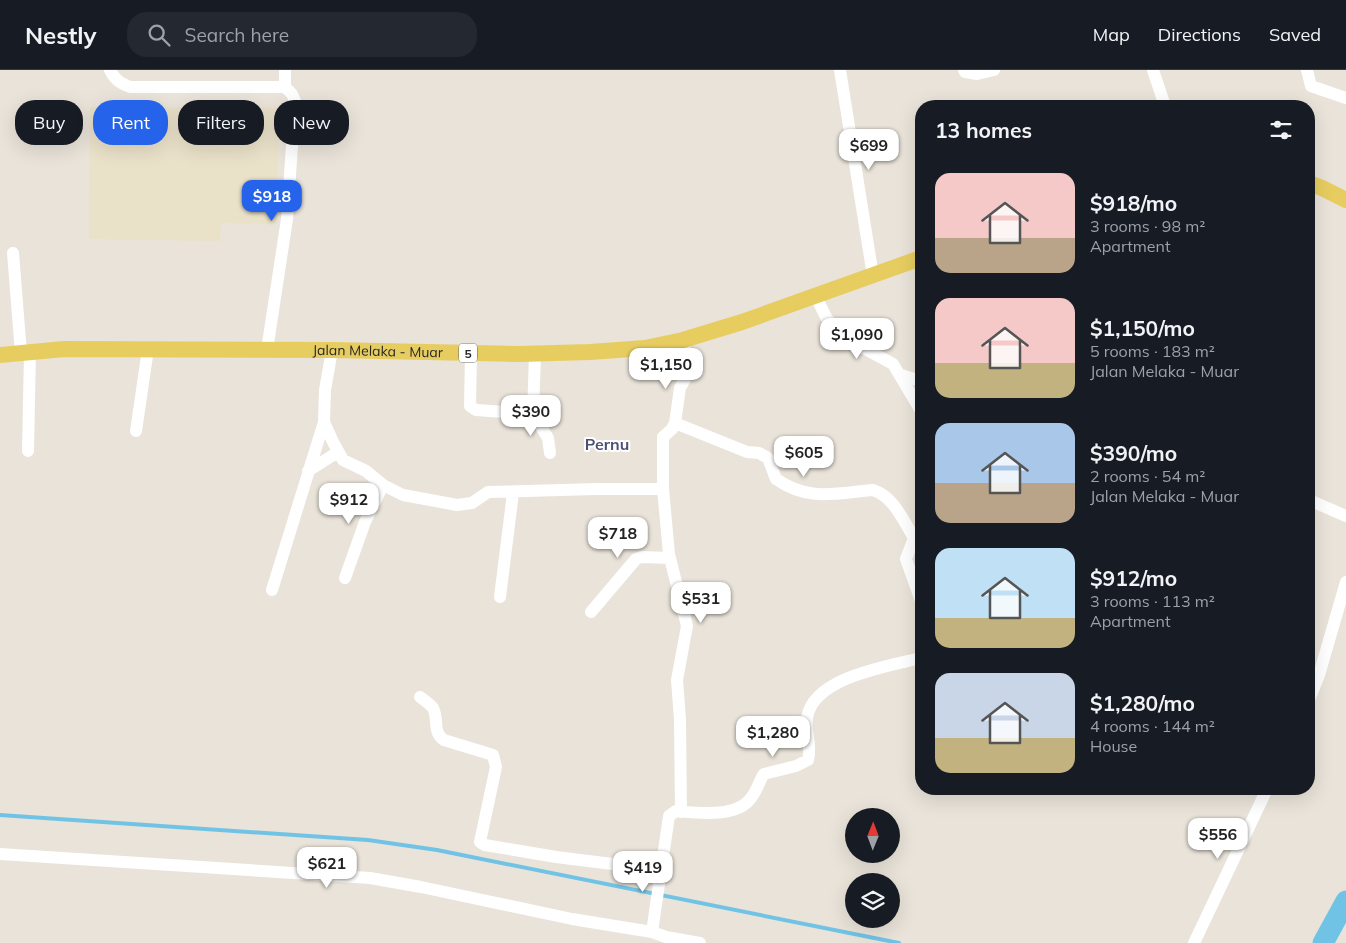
<!DOCTYPE html>
<meta charset="utf-8">
<style>
:root{--surface:#171b24;--page:#242831;--text:#f1f3f6;--muted:#9ea1a6;--line:#363941;--accent:#2563eb}
body{margin:0;font-family:Mulish,sans-serif;background:var(--page);color:var(--text);height:100vh;display:flex;flex-direction:column;font-size:19px;white-space:nowrap}
*{box-sizing:border-box;margin:0}
p{font-size:16px;color:var(--muted)}
.icon{flex:none;width:28px;height:28px;fill:none;stroke:currentColor;stroke-width:2;stroke-linecap:round;stroke-linejoin:round}
.map{position:relative;flex:1;overflow:hidden}
.drawer{position:absolute;left:915px;top:30px;width:400px;height:695px;display:flex;flex-direction:column;background:var(--surface);border-radius:20px;box-shadow:0 5px 20px #0002}
.drawer>*{flex:none}
.guide{position:absolute;left:15px;top:30px;width:475px;height:45px;display:flex;gap:10px}
.needle{width:32px;rotate:1deg}
.tools{position:absolute;left:845px;top:738px;display:grid;gap:10px}
.tools a{display:grid;place-items:center;width:55px;height:55px;border-radius:50%;background:var(--surface);box-shadow:0 5px 20px #0002;font-size:25px}
.price{position:absolute;translate:-50% -42px;padding:0 11px;border-radius:10px;background:#fff;color:#222;font-size:16px;line-height:32px;filter:drop-shadow(0 1px 2px #0008)}
.price::after{content:'';position:absolute;left:50%;top:30px;width:15px;height:11px;margin-left:-8px;background:inherit;clip-path:polygon(0 0,100% 0,50% 100%)}
.price.active{background:var(--accent);color:#fff}
ul{padding:0;list-style:none}
li{display:flex;align-items:center;gap:15px;height:125px;padding:0 20px}
li span{display:grid;place-items:center;flex:none;width:140px;height:100px;border-radius:15px;color:#555}
li>.icon{margin-inline-start:auto}
span .icon{width:60px;height:60px;fill:#fffc;stroke-width:1}
li b{font-size:21px}
h2{display:flex;justify-content:space-between;align-items:center;height:60px;padding:0 20px;font-size:21px}
.pill{padding:0 18px;border-radius:20px;background:var(--surface);box-shadow:0 5px 20px #0002;font-size:18px;line-height:45px}
.pill.active{background:var(--accent);color:#fff}
header{display:flex;align-items:center;gap:30px;box-sizing:border-box;height:70px;padding:0 25px;background:var(--surface);border-bottom:1px solid var(--line)}
header strong{font-size:24px}
nav{display:flex;gap:28px;margin-inline-start:auto;font-size:18px}
.search{width:350px;height:45px;background:var(--page);display:flex;align-items:center;gap:12px;box-sizing:border-box;padding:0 18px;border-radius:20px;color:var(--muted);font-size:19px}
.map>svg:first-child{display:block}
.education{fill:#eae1c9}
.lines{fill:none;stroke-linecap:round;stroke-linejoin:round}
.stream{stroke:#71c3e6;stroke-width:4}
.river{stroke:#71c3e6;stroke-width:21}
.minor{stroke:#fff;stroke-width:12}
.major{stroke:#e7cd60;stroke-width:16}
.labels{text-anchor:middle;dominant-baseline:central;stroke-width:4;stroke-linejoin:round;paint-order:stroke}
.shield{fill:#fff;stroke:#686868;stroke-width:1}
.shield-label{font-size:12px;font-weight:bold;fill:#272727}
.street-label{font-size:14px;fill:#272727;stroke:#fff}
.quarter-label{font-size:16px;font-weight:bold;fill:#4b5175;stroke:#fff}
</style>
<header>
<strong>Nestly</strong>
<div class="search"><svg class="icon" aria-label="search" viewBox="0 0 24 24"><circle cx="10" cy="10" r="6"/><path d="M15 15l6 6"/></svg>Search here</div>
<nav><a>Map</a><a>Directions</a><a>Saved</a></nav>
</header>
<div class="map">
<svg width="1346" height="873" viewBox="0 0 1346 873">
<rect width="100%" height="100%" fill="#e9e3d9"/>
<path class="education" d="M90 37 278 38 277 154 221 153 220 171 89 169Z"/>
<g class="lines">
<path class="stream" d="M0 745 368 770 437 780 899 873"/>
<path class="river" d="M1323 873 1346 831"/>
<path class="minor" d="M110 0C115 10 120 13 130 17H285L292 24 295 31 287 149 267 280
M840 0 873 206
M964 0 965 2 977 4 994 0
M1153 0 1165 36
M1307 0 1311 16 1346 28
M285 17V0
M13 183 21 283
M816 227 827 249 847 269 893 294 921 341
M332 280 325 320 324 352 333 372 343 390 366 401 383 415 403 425 457 435 472 433 488 422 596 419H663
M471 283 470 336 476 340 533 344 535 284
M901 305 921 311
M533 344 548 368 550 383
M675 353 747 382 759 383 768 388 776 409C809 432 836 423 873 420 894 427 903 450 914 468
M136 361 148 279
M28 381 30 282
M308 401 338 382
M1309 430 1346 446
M921 462 914 468 906 489 921 531
M345 508 365 452 383 415
M272 520 324 352
M500 527 513 423
M591 542 636 489 641 487 670 488
M420 627C424 630 430 634 433 638 439 649 432 662 444 670L493 685 496 697 480 772 485 775 556 787 661 800
M1309 630 1319 605 1346 512
M681 742 680 649 677 610 687 556 669 484 663 419V367L672 359 675 353 680 318 685 309 687 289 683 270
M0 784 370 808 421 817 572 849 652 862 666 867 700 873
M652 862 669 746 676 741C698 743 737 748 751 728 757 721 759 711 764 704L796 696 808 690C812 675 805 662 807 648 813 607 889 596 921 588
M1194 873 1267 719"/>
<g class="major">
<path d="M1309 113 1322 118 1346 130"/>
<path id="s1" d="M0 285 64 279 332 280 520 284 590 282 645 278 683 270 742 252 921 188"/>
</g>
</g>
<g class="labels">
<rect class="shield" x="459" y="273.5" width="18" height="19" rx="4"/>
<g class="shield-label">
<text x="468" y="283">5</text>
</g>
<g class="street-label">
<text stroke="none"><textPath href="#s1" startOffset="378">Jalan Melaka - Muar</textPath></text>
</g>
<g class="quarter-label">
<text x="607" y="374">Pernu</text>
</g>
</g>
</svg>
<div class="tools">
<a><svg class="needle" viewBox="-14 -14 28 28"><path d="M0-13l5 13h-10z" fill="#e53935"/><path d="M0 13l5-13h-10z" fill="#9ea1a6"/></svg></a>
<a><svg class="icon" aria-label="layers" viewBox="0 0 24 24"><path d="M12 4l9 5-9 5-9-5zM3 14l9 5 9-5"/></svg></a>
</div>
<b class="price" style="left:869px;top:101px">$699</b>
<b class="price active" style="left:272px;top:152px">$918</b>
<b class="price" style="left:857px;top:290px">$1,090</b>
<b class="price" style="left:666px;top:320px">$1,150</b>
<b class="price" style="left:531px;top:367px">$390</b>
<b class="price" style="left:804px;top:408px">$605</b>
<b class="price" style="left:349px;top:455px">$912</b>
<b class="price" style="left:618px;top:489px">$718</b>
<b class="price" style="left:701px;top:554px">$531</b>
<b class="price" style="left:773px;top:688px">$1,280</b>
<b class="price" style="left:1218px;top:790px">$556</b>
<b class="price" style="left:327px;top:819px">$621</b>
<b class="price" style="left:643px;top:823px">$419</b>
<div class="guide">
<a class="pill">Buy</a>
<a class="pill active">Rent</a>
<a class="pill">Filters</a>
<a class="pill">New</a>
</div>
<section class="drawer">
<h2>13 homes<svg class="icon" aria-label="filters" viewBox="0 0 24 24"><path d="M4 7h16M4 17h16"/><circle cx="9" cy="7" r="2"/><circle cx="15" cy="17" r="2"/></svg></h2>
<ul>
<li><span style="background:linear-gradient(#f6c9c9 65%,#b9a48a 0)"><svg class="icon" aria-label="home" viewBox="0 0 24 24"><path d="M3 11l9-7 9 7M6 9v11h12V9"/></svg></span><div><b>$918/mo</b><p>3 rooms · 98 m²</p><p>Apartment</p></div></li>
<li><span style="background:linear-gradient(#f6c9c9 65%,#c2b280 0)"><svg class="icon" aria-label="home" viewBox="0 0 24 24"><path d="M3 11l9-7 9 7M6 9v11h12V9"/></svg></span><div><b>$1,150/mo</b><p>5 rooms · 183 m²</p><p>Jalan Melaka - Muar</p></div></li>
<li><span style="background:linear-gradient(#a9c7e8 60%,#b9a48a 0)"><svg class="icon" aria-label="home" viewBox="0 0 24 24"><path d="M3 11l9-7 9 7M6 9v11h12V9"/></svg></span><div><b>$390/mo</b><p>2 rooms · 54 m²</p><p>Jalan Melaka - Muar</p></div></li>
<li><span style="background:linear-gradient(#bfe0f5 70%,#c2b280 0)"><svg class="icon" aria-label="home" viewBox="0 0 24 24"><path d="M3 11l9-7 9 7M6 9v11h12V9"/></svg></span><div><b>$912/mo</b><p>3 rooms · 113 m²</p><p>Apartment</p></div></li>
<li><span style="background:linear-gradient(#c9d6e8 65%,#c2b280 0)"><svg class="icon" aria-label="home" viewBox="0 0 24 24"><path d="M3 11l9-7 9 7M6 9v11h12V9"/></svg></span><div><b>$1,280/mo</b><p>4 rooms · 144 m²</p><p>House</p></div></li>
</ul>
</section>
</div>
